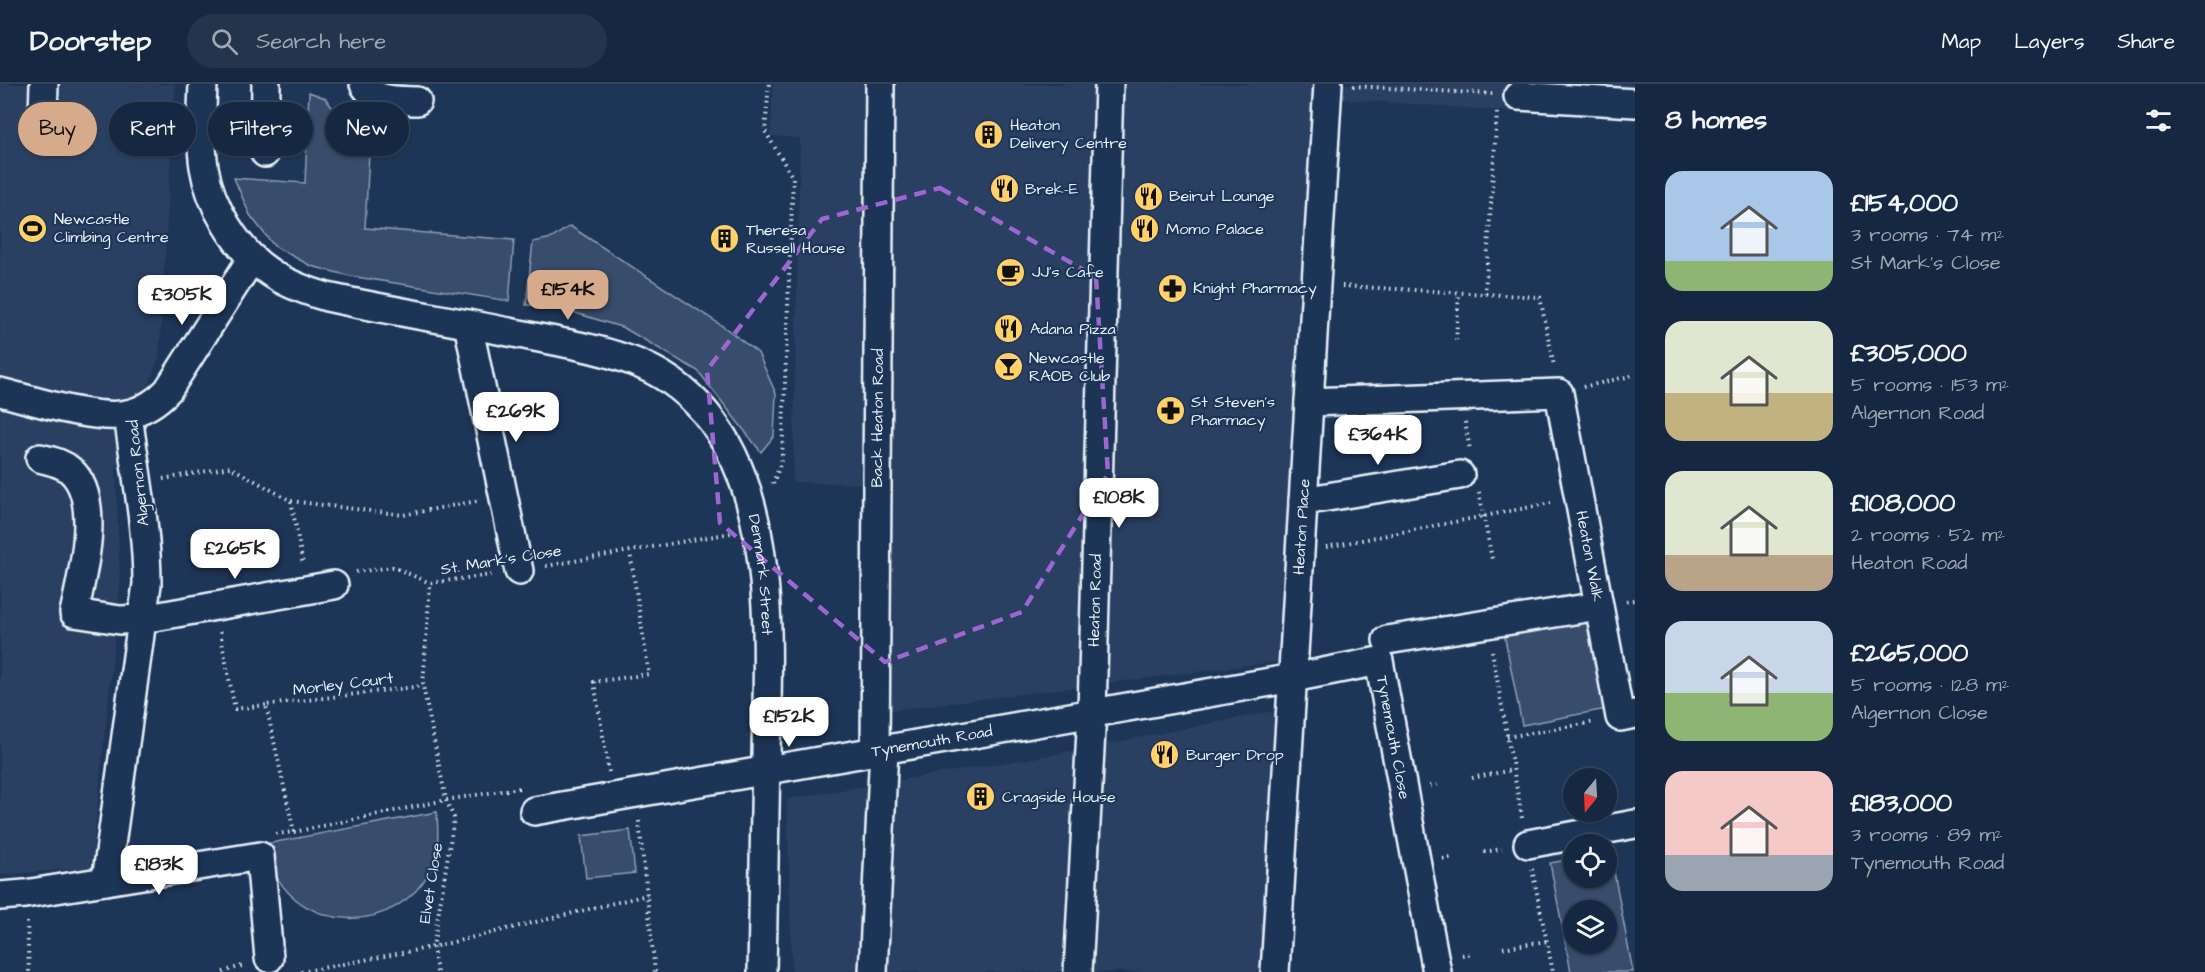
<!DOCTYPE html>
<meta charset="utf-8">
<style>
:root{--surface:#162841;--page:#23344c;--text:#f1f3f6;--muted:#9ea6b1;--line:#35445a;--accent:#d6ab8b}
body{margin:0;font-family:"Architects Daughter",sans-serif;background:var(--page);color:var(--text);height:100vh;display:flex;flex-direction:column;font-size:22px;white-space:nowrap}
*{box-sizing:border-box;margin:0}
p{font-size:20px;color:var(--muted)}
.icon{flex:none;width:33px;height:33px;fill:none;stroke:currentColor;stroke-width:2;stroke-linecap:round;stroke-linejoin:round}
.map{position:relative;flex:1;overflow:hidden}
.side{display:flex;flex-direction:column;background:var(--surface);width:570px}
.side>*{flex:none}
.hud{position:absolute;left:18px;top:18px;width:570px;height:54px;display:flex;gap:12px}
.needle{width:39px;rotate:198deg}
.controls{position:absolute;left:1563px;top:684px;display:grid;gap:12px}
.controls a{display:grid;place-items:center;width:54px;height:54px;border-radius:50%;background:var(--surface);box-shadow:0 2px 4px #0004,0 0 0 2px var(--line);font-size:30px}
.price{position:absolute;translate:-50% -51px;padding:0 14px;border-radius:12px;background:#fff;color:#222;font-size:20px;line-height:39px;filter:drop-shadow(0 2px 3px #0008)}
.price::after{content:'';position:absolute;left:50%;top:36px;width:18px;height:14px;margin-left:-9px;background:inherit;clip-path:polygon(0 0,100% 0,50% 100%)}
.price.on{background:var(--accent);color:#111}
ul{padding:0;list-style:none}
li{display:flex;align-items:center;gap:18px;height:150px;padding:0 30px}
li span{display:grid;place-items:center;flex:none;width:168px;height:120px;border-radius:18px;color:#555}
li>.icon{margin-inline-start:auto}
span .icon{width:72px;height:72px;fill:#fffc;stroke-width:1}
li b{font-size:26px}
h2{display:flex;justify-content:space-between;align-items:center;height:72px;padding:0 30px;font-size:26px}
.pill{padding:0 21px;border-radius:27px;background:var(--surface);box-shadow:0 2px 4px #0004,0 0 0 2px var(--line);font-size:21px;line-height:54px}
.pill.on{background:var(--accent);color:#111}
header{display:flex;align-items:center;gap:36px;box-sizing:border-box;height:84px;padding:0 30px;background:var(--surface);border-bottom:2px solid var(--line)}
header strong{font-size:28px}
nav{display:flex;gap:33px;margin-inline-start:auto;font-size:21px}
.search{width:420px;height:54px;background:var(--page);display:flex;align-items:center;gap:15px;box-sizing:border-box;padding:0 21px;border-radius:33px;color:var(--muted);font-size:22px}
main{display:flex;flex:1;min-height:0}
.map>svg:first-child{display:block}
.built{fill:#2a4162}
.green{fill:#374d6c;stroke:#909fb2;stroke-width:1.5;fill-rule:evenodd}
.lines{fill:none;stroke-linecap:round;stroke-linejoin:round}
.minor-casing{stroke:#e8f1f8;stroke-width:32}
.path{stroke:#e8f1f8;stroke-width:4;stroke-dasharray:1.5 4.5;stroke-linecap:butt}
.minor{stroke:#1d3557;stroke-width:27}
.marked{fill:none;stroke:#9c67d0;stroke-width:4.5;stroke-dasharray:12 8;stroke-linejoin:round}
.labels{text-anchor:middle;dominant-baseline:central;stroke-width:4.5;stroke-linejoin:round;paint-order:stroke}
.poi-label{font-size:16px;fill:#e8f1f8;stroke:#1d3557;text-anchor:start}
.street-label{font-size:16px;fill:#e8f1f8;stroke:#1d3557}
</style>
<header>
<strong>Doorstep</strong>
<div class="search"><svg class="icon" aria-label="search" viewBox="0 0 24 24"><circle cx="10" cy="10" r="6"/><path d="M15 15l6 6"/></svg>Search here</div>
<nav><a>Map</a><a>Layers</a><a>Share</a></nav>
</header>
<main>
<div class="map">
<svg width="1635" height="888" viewBox="0 0 1635 888">
<rect width="100%" height="100%" fill="#1d3557"/>
<filter id="ink" filterUnits="userSpaceOnUse"><feTurbulence type="fractalNoise" baseFrequency=".0167" numOctaves="2"/><feDisplacementMap in="SourceGraphic" scale="12" xChannelSelector="R" yChannelSelector="G"/><feConvolveMatrix kernelMatrix="1 2 1 2 8 2 1 2 1" color-interpolation-filters="sRGB"/></filter>
<g filter="url(#ink)">
<path class="built" d="M0 0H175L159 274 116 385 120 502 91 783 0 791Z
M773 0H1635V36L1311 13 1282 577 862 630 868 400 793 398 800 54 771 52Z
M1279 626 1266 888H792L787 715 1051 671Z"/>
<path class="green" d="M309 8 325 14 341 35 371 32 365 144 514 156 509 217 350 192 311 182 274 162 250 131 234 94 305 99Z
M570 142 724 243 758 269 776 310 774 352 761 368 698 287 624 244 550 221H526L533 158 552 154Z
M1597 521 1617 623 1522 641 1502 539Z
M437 728C438 748 440 768 430 787 397 849 305 852 273 786 269 778 268 768 265 760Z
M630 746 635 789 586 794 581 752Z
M1610 767 1633 888H1571L1550 779 1573 775 1574 794H1606L1607 768ZM1574 826H1606V860H1574Z"/>
<g class="lines">
<defs>
<g id="minor">
<path id="s1" d="M203 0C202 28 200 56 204 83 210 121 236 165 268 187 286 200 306 207 327 213 391 227 455 237 519 250 560 258 604 265 642 281 784 344 768 545 766 672 765 744 763 816 762 888"/>
<path d="M364 0C373 18 399 16 417 17"/>
<path d="M1518 12 1635 19"/>
<path d="M43 32 44 0"/>
<path d="M265 69 266 0"/>
<path d="M468 240 519 487"/>
<path d="M0 308C33 316 96 337 128 330 144 326 157 318 168 306L252 174"/>
<path id="s2" d="M1309 318 1559 309 1620 633 1635 630"/>
<path d="M40 374C50 377 61 378 70 386 103 414 82 492 74 529L120 536 143 535 334 501"/>
<path d="M1303 417 1460 391"/>
<path d="M1387 556 1599 522"/>
<path id="s3" d="M875 667 880 0"/>
<path id="s4" d="M534 727 1293 594 1379 577 1437 888"/>
<path d="M1528 760 1635 740"/>
<path d="M106 797 147 500C147 443 135 386 128 330"/>
<path d="M0 812 25 810 260 772 269 874"/>
<path d="M873 888 884 665"/>
<path id="s5" d="M1078 888 1092 628 1109 0"/>
<path id="s6" d="M1275 888 1328 0"/>
</g>
</defs>
<use href="#minor" class="minor-casing"/>
<path class="path" d="M769 0 765 47 793 94 782 375 773 400
M1353 2 1493 10
M1342 202 1540 213 1554 282
M1485 210 1497 28
M1456 256 1459 209
M1583 303 1635 291
M1465 338 1470 366
M163 395 230 383 291 417 403 431 477 417
M1479 408 1492 475
M291 417 303 481
M1326 463 1551 419
M546 482 731 449
M356 488 393 483 430 499
M1626 517 1635 516
M220 548 235 625 266 621
M1492 567 1522 734
M1507 653 1595 638
M609 688 594 598 649 590 630 468
M1472 694 1512 686
M1430 702 1441 700
M639 737 655 888
M294 748 266 621 423 602
M276 750 294 748 446 716 519 704
M1484 768 1502 765
M1443 775 1454 773
M1532 785 1553 888
M27 838 29 888
M1503 864 1547 857
M1462 871 1473 869
M223 888 245 881
M301 888 433 863 647 811
M437 888 433 863 454 734 446 716 423 602 430 499 491 491"/>
<use href="#minor" class="minor"/>
</g>
</g>
<path class="marked" d="M940 104 1096 193 1108 390 1022 528 885 578 720 439 707 286 822 135Z"/>
<defs>
<symbol id="building-disc" viewBox="-11 -11 22 22"><circle r="9.5" fill="#ffd166" stroke="#1d3557"/><path d="M-4-6H4V6H1V3H-1V6H-4ZM-2.5-4.3h1.7v1.8h-1.7ZM.8-4.3h1.7v1.8H.8ZM-2.5-1h1.7V.8h-1.7ZM.8-1h1.7V.8H.8Z" fill="#111"/></symbol>
<symbol id="restaurant-disc" viewBox="-11 -11 22 22"><circle r="9.5" fill="#ffd166" stroke="#1d3557"/><path d="M-5-6h1v4h1v-4h1v4h1v-4h1v5L-1.5 .5V6h-2V.5L-5-1ZM5-6V6H3V1.5H1.5Q1.5-4 5-6Z" fill="#111"/></symbol>
<symbol id="stadium-disc" viewBox="-11 -11 22 22"><circle r="9.5" fill="#ffd166" stroke="#1d3557"/><path d="M0-5a6.5 5 0 1 0 0 10a6.5 5 0 1 0 0-10ZM-3.5-1.8h7v3.6h-7Z" fill="#111"/></symbol>
<symbol id="cafe-disc" viewBox="-11 -11 22 22"><circle r="9.5" fill="#ffd166" stroke="#1d3557"/><path d="M-5.5-4.5H6V0H3Q3 3.5 0 3.5H-2.5Q-5.5 3.5-5.5 0ZM3-3.2v2h1.7v-2ZM-6 4.5H4V6H-6Z" fill="#111"/></symbol>
<symbol id="pharmacy-disc" viewBox="-11 -11 22 22"><circle r="9.5" fill="#ffd166" stroke="#1d3557"/><path d="M-2-6h4v4h4v4h-4v4h-4v-4h-4v-4h4Z" fill="#111"/></symbol>
<symbol id="bar-disc" viewBox="-11 -11 22 22"><circle r="9.5" fill="#ffd166" stroke="#1d3557"/><path d="M-6-5H6L.8 .8V4.5H3.5V6h-7V4.5H-.8V.8Z" fill="#111"/></symbol>
</defs>
<g fill-rule="evenodd">
<use href="#building-disc" x="972" y="34" width="33" height="33"/>
<use href="#restaurant-disc" x="988" y="88" width="33" height="33"/>
<use href="#restaurant-disc" x="1132" y="96" width="33" height="33"/>
<use href="#stadium-disc" x="16" y="128" width="33" height="33"/>
<use href="#restaurant-disc" x="1128" y="128" width="33" height="33"/>
<use href="#building-disc" x="708" y="138" width="33" height="33"/>
<use href="#cafe-disc" x="994" y="172" width="33" height="33"/>
<use href="#pharmacy-disc" x="1156" y="188" width="33" height="33"/>
<use href="#restaurant-disc" x="992" y="228" width="33" height="33"/>
<use href="#bar-disc" x="992" y="266" width="33" height="33"/>
<use href="#pharmacy-disc" x="1154" y="310" width="33" height="33"/>
<use href="#restaurant-disc" x="1148" y="654" width="33" height="33"/>
<use href="#building-disc" x="964" y="696" width="33" height="33"/>
</g>
<g class="labels">
<g class="poi-label">
<text x="1010" y="41">Heaton<tspan x="1010" dy="18">Delivery Centre</tspan></text>
<text x="1025" y="105">Brek-E</text>
<text x="1169" y="112">Beirut Lounge</text>
<text x="54" y="135">Newcastle<tspan x="54" dy="18">Climbing Centre</tspan></text>
<text x="1166" y="145">Momo Palace</text>
<text x="746" y="146">Theresa<tspan x="746" dy="18">Russell House</tspan></text>
<text x="1032" y="188">JJ's Cafe</text>
<text x="1193" y="204">Knight Pharmacy</text>
<text x="1030" y="245">Adana Pizza</text>
<text x="1029" y="274">Newcastle<tspan x="1029" dy="18">RAOB Club</tspan></text>
<text x="1191" y="318">St Steven's<tspan x="1191" dy="18">Pharmacy</tspan></text>
<text x="1186" y="671">Burger Drop</text>
<text x="1002" y="713">Cragside House</text>
</g>
<g class="street-label">
<text stroke="none"><textPath href="#s3" startOffset="333">Back Heaton Road</textPath></text>
<text transform="translate(138 389) rotate(-96)">Algernon Road</text>
<text stroke="none"><textPath href="#s6" startOffset="446">Heaton Place</textPath></text>
<text stroke="none"><textPath href="#s2" startOffset="416">Heaton Walk</textPath></text>
<text transform="translate(501 476) rotate(-9)">St. Mark's Close</text>
<text stroke="none"><textPath href="#s1" startOffset="850">Denmark Street</textPath></text>
<text stroke="none"><textPath href="#s5" startOffset="372">Heaton Road</textPath></text>
<text transform="translate(343 600) rotate(-7)">Morley Court</text>
<text stroke="none"><textPath href="#s4" startOffset="936">Tynemouth Close</textPath></text>
<text stroke="none"><textPath href="#s4" startOffset="404">Tynemouth Road</textPath></text>
<text transform="translate(431 799) rotate(-81)">Elvet Close</text>
</g>
</g>
</svg>
<div class="controls">
<a><svg class="needle" viewBox="-14 -14 28 28"><path d="M0-13l5 13h-10z" fill="#e53935"/><path d="M0 13l5-13h-10z" fill="#9ea6b1"/></svg></a>
<a><svg class="icon" aria-label="locate" viewBox="0 0 24 24"><circle cx="12" cy="12" r="6"/><path d="M12 2v4M12 18v4M2 12h4M18 12h4"/></svg></a>
<a><svg class="icon" aria-label="layers" viewBox="0 0 24 24"><path d="M12 4l9 5-9 5-9-5zM3 14l9 5 9-5"/></svg></a>
</div>
<b class="price on" style="left:568px;top:237px">£154K</b>
<b class="price" style="left:182px;top:242px">£305K</b>
<b class="price" style="left:516px;top:359px">£269K</b>
<b class="price" style="left:1378px;top:382px">£364K</b>
<b class="price" style="left:1119px;top:445px">£108K</b>
<b class="price" style="left:235px;top:496px">£265K</b>
<b class="price" style="left:789px;top:664px">£152K</b>
<b class="price" style="left:159px;top:812px">£183K</b>
<div class="hud">
<a class="pill on">Buy</a>
<a class="pill">Rent</a>
<a class="pill">Filters</a>
<a class="pill">New</a>
</div>
</div>
<section class="side">
<h2>8 homes<svg class="icon" aria-label="filters" viewBox="0 0 24 24"><path d="M4 7h16M4 17h16"/><circle cx="9" cy="7" r="2"/><circle cx="15" cy="17" r="2"/></svg></h2>
<ul>
<li><span style="background:linear-gradient(#a9c7e8 75%,#8fb573 0)"><svg class="icon" aria-label="home" viewBox="0 0 24 24"><path d="M3 11l9-7 9 7M6 9v11h12V9"/></svg></span><div><b>£154,000</b><p>3 rooms · 74 m²</p><p>St Mark's Close</p></div></li>
<li><span style="background:linear-gradient(#dfe7d0 60%,#c2b280 0)"><svg class="icon" aria-label="home" viewBox="0 0 24 24"><path d="M3 11l9-7 9 7M6 9v11h12V9"/></svg></span><div><b>£305,000</b><p>5 rooms · 153 m²</p><p>Algernon Road</p></div></li>
<li><span style="background:linear-gradient(#dfe7d0 70%,#b9a48a 0)"><svg class="icon" aria-label="home" viewBox="0 0 24 24"><path d="M3 11l9-7 9 7M6 9v11h12V9"/></svg></span><div><b>£108,000</b><p>2 rooms · 52 m²</p><p>Heaton Road</p></div></li>
<li><span style="background:linear-gradient(#c9d6e8 60%,#8fb573 0)"><svg class="icon" aria-label="home" viewBox="0 0 24 24"><path d="M3 11l9-7 9 7M6 9v11h12V9"/></svg></span><div><b>£265,000</b><p>5 rooms · 128 m²</p><p>Algernon Close</p></div></li>
<li><span style="background:linear-gradient(#f6c9c9 70%,#9aa5b1 0)"><svg class="icon" aria-label="home" viewBox="0 0 24 24"><path d="M3 11l9-7 9 7M6 9v11h12V9"/></svg></span><div><b>£183,000</b><p>3 rooms · 89 m²</p><p>Tynemouth Road</p></div></li>
</ul>
</section>
</main>
